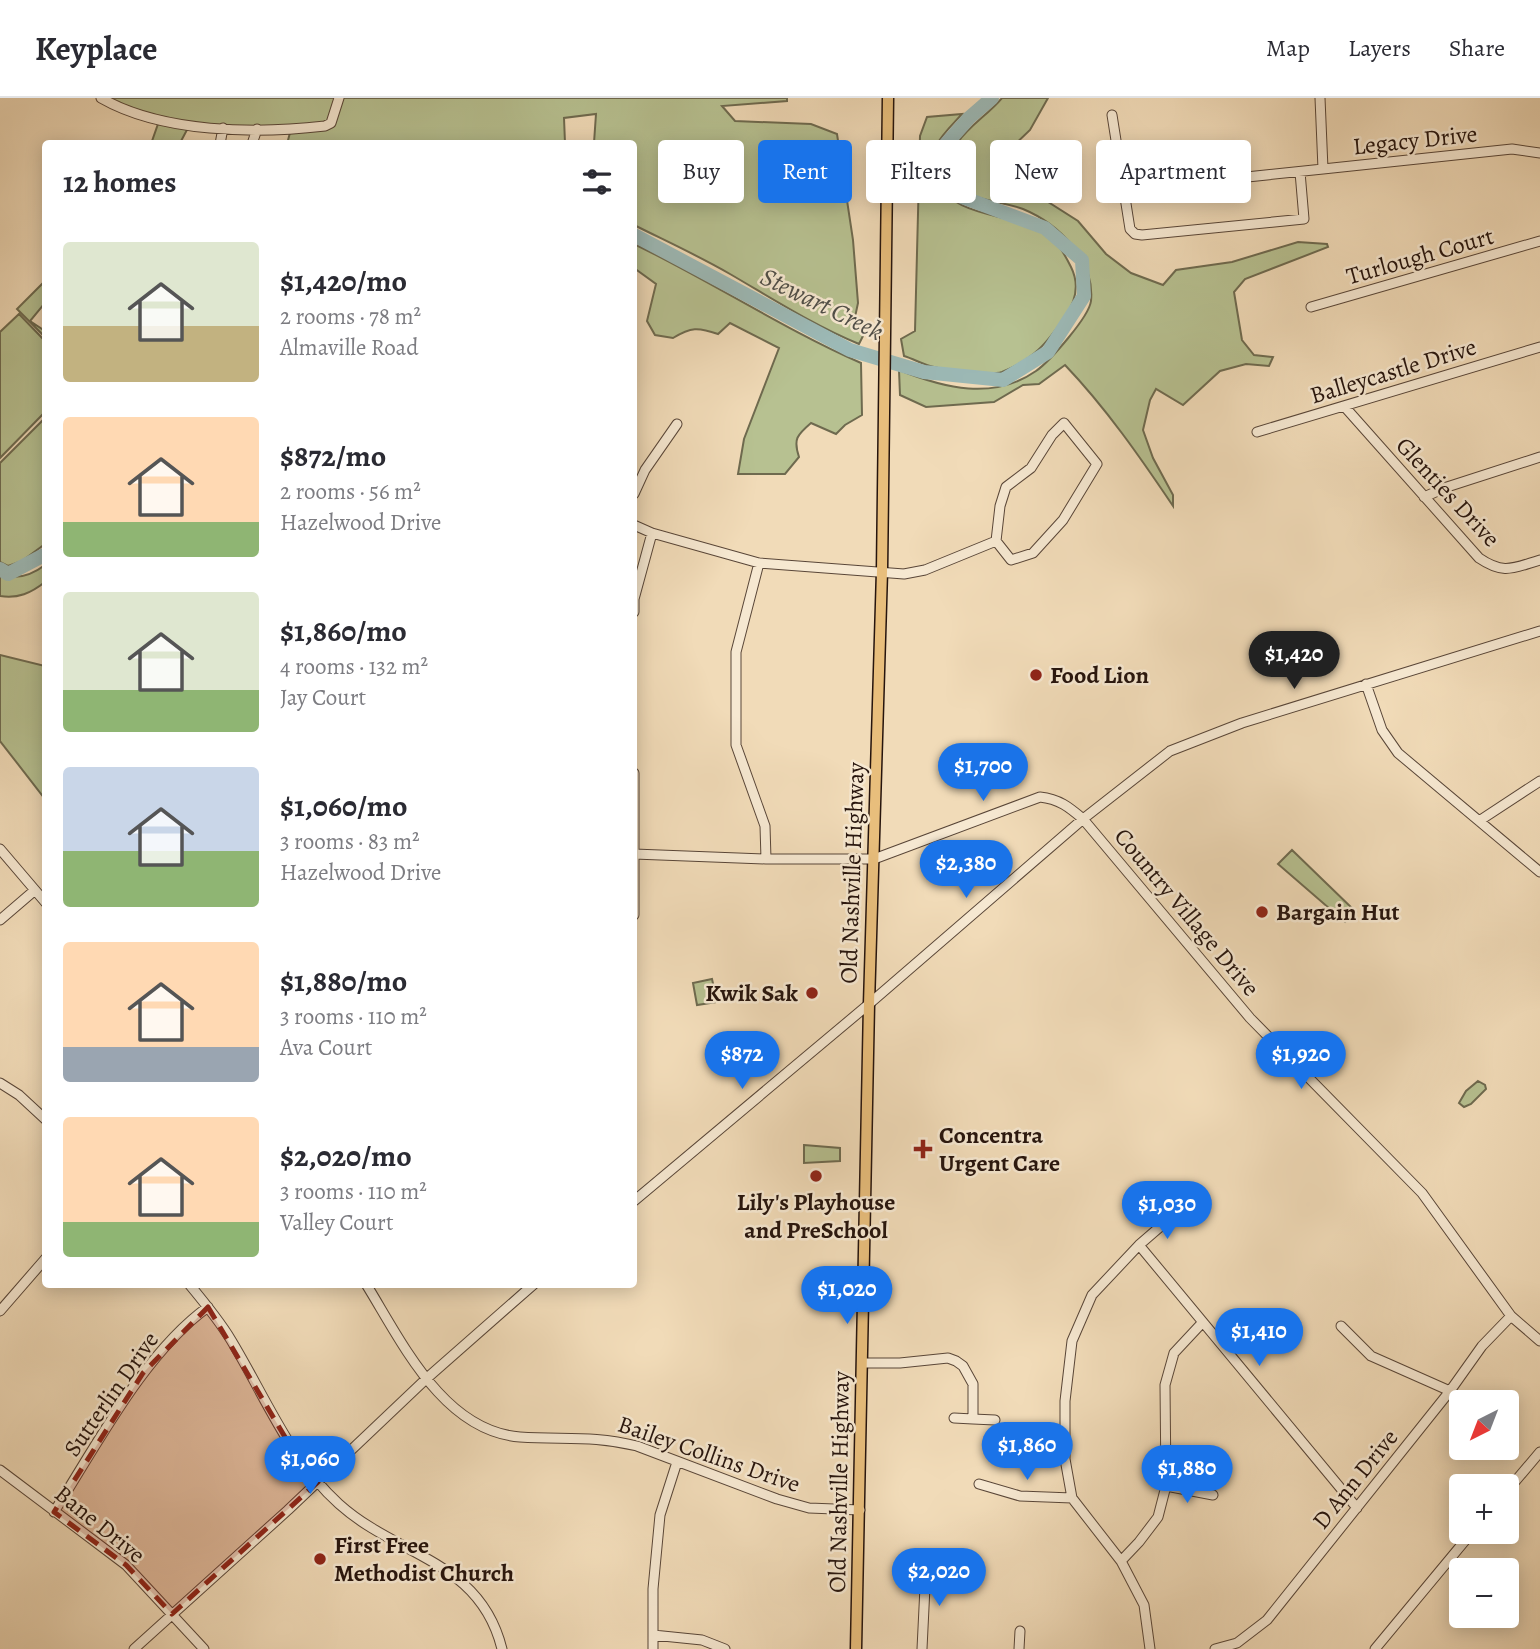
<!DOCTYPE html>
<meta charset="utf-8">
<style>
:root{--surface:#fff;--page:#f7f7f7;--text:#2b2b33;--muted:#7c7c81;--line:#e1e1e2;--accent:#1a73e8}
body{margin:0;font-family:Alegreya,serif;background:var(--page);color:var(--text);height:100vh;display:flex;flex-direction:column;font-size:26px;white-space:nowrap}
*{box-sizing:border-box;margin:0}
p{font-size:23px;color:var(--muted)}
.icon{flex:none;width:38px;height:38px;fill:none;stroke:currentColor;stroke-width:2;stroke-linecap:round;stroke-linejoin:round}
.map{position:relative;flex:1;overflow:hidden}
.details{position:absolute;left:42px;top:42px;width:595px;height:1148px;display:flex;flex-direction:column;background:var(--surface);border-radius:7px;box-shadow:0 4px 18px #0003}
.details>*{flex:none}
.hud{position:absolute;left:658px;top:42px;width:665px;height:63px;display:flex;gap:14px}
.needle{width:46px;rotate:222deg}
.fabs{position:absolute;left:1449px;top:1292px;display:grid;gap:14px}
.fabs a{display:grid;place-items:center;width:70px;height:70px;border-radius:7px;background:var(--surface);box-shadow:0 4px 18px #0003;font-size:35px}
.price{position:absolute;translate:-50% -60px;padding:0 16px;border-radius:24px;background:var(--accent);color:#fff;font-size:23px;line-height:46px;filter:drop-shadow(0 2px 4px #0008)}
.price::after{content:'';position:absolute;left:50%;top:42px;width:21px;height:16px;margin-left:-10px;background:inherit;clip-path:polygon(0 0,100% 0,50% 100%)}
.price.current{background:#222;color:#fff}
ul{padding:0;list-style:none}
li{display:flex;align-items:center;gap:21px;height:175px;padding:0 21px}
li span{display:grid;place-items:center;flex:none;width:196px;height:140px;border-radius:7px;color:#555}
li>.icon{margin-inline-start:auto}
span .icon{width:84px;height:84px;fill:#fffc;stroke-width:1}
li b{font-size:30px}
h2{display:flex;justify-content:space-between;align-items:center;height:84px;padding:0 21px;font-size:30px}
.pill{padding:0 24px;border-radius:7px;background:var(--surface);box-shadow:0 4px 18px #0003;font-size:24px;line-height:63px}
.pill.current{background:var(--accent);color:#fff}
header{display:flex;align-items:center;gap:42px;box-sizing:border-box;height:98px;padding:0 35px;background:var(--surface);border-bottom:2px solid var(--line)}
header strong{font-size:33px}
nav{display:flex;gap:38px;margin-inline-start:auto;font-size:24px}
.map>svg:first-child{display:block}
.green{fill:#b7c191;stroke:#6e6a4f;stroke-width:2}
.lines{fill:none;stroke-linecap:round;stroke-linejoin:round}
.river{stroke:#9cb9b6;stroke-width:14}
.minor-casing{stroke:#594638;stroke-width:11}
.major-casing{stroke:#26140d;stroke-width:13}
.minor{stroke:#f6e8d1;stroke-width:9}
.major{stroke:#e8be7c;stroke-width:10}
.marked{fill:#8f2418;fill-opacity:0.2;stroke:#8f2418;stroke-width:5;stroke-dasharray:14 9;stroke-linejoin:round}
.poi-dot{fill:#8f2418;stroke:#f6e8d1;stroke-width:2.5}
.labels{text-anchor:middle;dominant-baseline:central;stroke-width:5;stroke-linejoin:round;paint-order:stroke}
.street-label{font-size:24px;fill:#26140d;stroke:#f6e8d1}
.poi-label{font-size:24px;font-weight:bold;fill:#26140d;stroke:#f6e8d1;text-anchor:start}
.water-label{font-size:26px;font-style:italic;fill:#4f4e48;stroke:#f6e8d1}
</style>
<header>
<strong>Keyplace</strong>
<nav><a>Map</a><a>Layers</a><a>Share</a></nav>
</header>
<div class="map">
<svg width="1540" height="1551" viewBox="0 0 1540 1551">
<rect width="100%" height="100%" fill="#f1dbb8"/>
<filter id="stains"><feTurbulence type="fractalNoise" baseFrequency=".00286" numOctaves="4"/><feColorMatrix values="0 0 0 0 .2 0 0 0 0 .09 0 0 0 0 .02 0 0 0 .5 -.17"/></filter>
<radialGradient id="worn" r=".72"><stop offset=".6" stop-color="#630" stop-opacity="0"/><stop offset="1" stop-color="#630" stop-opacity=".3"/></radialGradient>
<path class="green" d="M101 0H787V3L722 8 735 23 811 26 837 36 853 142 858 205 855 219 864 236 859 246C813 227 773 201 730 176 699 158 666 143 634 127V46L594 45 596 16 564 20 565 45 287 46 291 31 189 28 180 45 151 46 159 23Z
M1002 0H1048L1030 32 1005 56 1008 77 1015 87 1026 90 1078 123 1106 156 1131 175 1163 187 1176 172 1232 164 1298 144 1327 146 1328 149 1245 181 1234 194 1242 242 1254 257 1273 259 1269 268 1246 266 1220 273 1183 307 1156 291 1150 302 1143 332 1153 360 1173 397V408C1140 359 1106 310 1065 267L1039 286 1023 287 994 304 926 309 900 297 899 272C944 290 993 303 1036 273 1050 263 1089 219 1091 203 1095 162 1059 126 1023 111 1008 105 972 101 962 93 957 88 953 82 948 77 947 39 981 25 1002 0Z
M962 16C946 34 923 52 935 80 954 123 1012 113 1046 136 1058 144 1065 157 1071 169 1080 187 1076 203 1065 219 1046 246 1034 261 1002 274 991 278 947 273 934 269 924 267 914 261 904 258L901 241 915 233 920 38 927 19Z
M634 146C711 183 783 231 861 265L862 317 845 327 836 336 811 325C797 337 793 341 799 359L785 376H738L744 341 779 250 730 225 718 236C698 229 691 229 673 240L655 237 647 223 656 186 634 170Z
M45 183V205L30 223 45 233V239L17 211Z
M19 216 45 243V314L0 360V234Z
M45 320V446L22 463 8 468 0 464V365Z
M45 467V484C31 495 18 501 0 498V477C16 482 32 477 45 467Z
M0 557 45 568V701L0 643Z
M1292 752 1356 814 1345 824 1278 766Z
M712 881 717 904 697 907 693 885Z
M1478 983 1485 987 1486 991 1471 1006 1464 1009 1459 1005 1466 993Z
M804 1047 840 1050V1063L804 1065Z"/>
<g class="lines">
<path class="river" d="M634 137 850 252 924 274 1003 282 1048 254 1084 198 1082 162 1045 130 962 99 942 75 945 47 969 20 992 0
M0 471 8 476 46 456"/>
<defs>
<path id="minor" d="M101 0C162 35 256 36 325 28L331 25 339 0
M1320 0 1323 71 1512 51 1540 55
M1112 17 1130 131 1135 136 1142 137 1304 121 1300 74
M220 46 223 30
M252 46 257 31
M1123 92 1323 71
M1311 209 1540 143
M1344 308 1479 460C1504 477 1513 470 1540 462
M1257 334 1540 249
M634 396 645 372 677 326
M1424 399 1447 389 1540 359
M634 427 652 435 759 465 904 476 925 472 996 443 1011 462 1033 455 1063 422 1097 366 1064 325 1052 337 1031 370 1006 389 1000 408 996 443
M759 465 736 554V647L765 728 766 761
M634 514V501L652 435
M1366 586 1382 632 1398 655 1540 774
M634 675V817
M1479 723 1540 683
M0 751 46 805
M634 756 766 761H874L1040 699C1059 701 1069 709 1083 721L1250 920 1422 1095 1511 1218 1540 1243
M0 822 35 792
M0 985 19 997 46 1022
M634 1103 869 906 1083 721 1170 653 1242 625 1540 533
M1139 1147 1357 1410
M189 1186C204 1204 219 1222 231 1242 265 1298 290 1362 339 1406 398 1459 480 1462 502 1551
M366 1186C402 1244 443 1333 520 1339 563 1342 593 1337 637 1348L777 1401 809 1410 860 1412
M0 1213 46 1160
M1341 1228 1371 1258 1450 1293
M863 1265H900L948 1260 956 1263 963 1268 973 1286V1321L954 1320
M973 1321 995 1322
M0 1372 126 1467 204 1551
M979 1386 1020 1398 1072 1400
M1166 1388 1213 1397
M1507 1393 1540 1354
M54 1414C97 1347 144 1255 208 1209
M1121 1463 1139 1444 1158 1419 1166 1388 1165 1287 1174 1255 1202 1225
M653 1537 702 1542 725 1551
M134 1551 288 1412 426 1281 534 1186
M653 1551V1491L660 1417 677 1364
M922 1551 926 1468
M1019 1551 1020 1533
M1150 1551 1144 1507 1121 1463 1072 1400 1065 1361V1303L1072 1243 1092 1197 1139 1147 1176 1115
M1215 1551 1237 1545 1267 1522 1450 1293 1482 1248 1511 1218
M1375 1551 1473 1433"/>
<path id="major" d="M856 1551 869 906 882 473 888 0"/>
</defs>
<use href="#minor" class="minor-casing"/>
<use href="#major" class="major-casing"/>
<use href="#minor" class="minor"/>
<use href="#major" class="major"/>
</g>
<path class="marked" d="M208 1209 295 1356 318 1384 172 1516 126 1467 54 1414 143 1275Z"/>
<g class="poi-dot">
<circle cx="1036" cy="577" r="7"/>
<circle cx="1262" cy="814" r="7"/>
<circle cx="812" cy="895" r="7"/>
<path d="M919.5 1040.5h7v7h7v7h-7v7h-7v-7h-7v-7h7z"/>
<circle cx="816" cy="1078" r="7"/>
<circle cx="320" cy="1461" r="7"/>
</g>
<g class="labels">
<g class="street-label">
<text transform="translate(1415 42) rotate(-6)">Legacy Drive</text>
<text transform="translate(1420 158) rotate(-16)">Turlough Court</text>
<text transform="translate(1393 273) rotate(-17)">Balleycastle Drive</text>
<text transform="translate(1448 394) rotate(47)">Glenties Drive</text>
<text transform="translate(852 775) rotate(-88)">Old Nashville Highway</text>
<text transform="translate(1187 814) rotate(50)">Country Village Drive</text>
<text transform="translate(111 1296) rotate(-55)">Sutterlin Drive</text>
<text transform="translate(709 1356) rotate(19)">Bailey Collins Drive</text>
<text transform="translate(1355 1381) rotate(-51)">D Ann Drive</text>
<text transform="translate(839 1384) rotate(-89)">Old Nashville Highway</text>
<text transform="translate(100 1426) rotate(39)">Bane Drive</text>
</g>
<g class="poi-label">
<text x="1050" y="577">Food Lion</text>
<text x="1276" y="814">Bargain Hut</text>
<text x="798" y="895" text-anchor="end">Kwik Sak</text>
<text x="939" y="1037">Concentra<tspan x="939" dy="28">Urgent Care</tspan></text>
<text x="816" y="1104" text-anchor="middle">Lily's Playhouse<tspan x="816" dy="28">and PreSchool</tspan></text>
<text x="334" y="1447">First Free<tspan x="334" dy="28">Methodist Church</tspan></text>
</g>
<g class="water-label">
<text transform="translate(822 206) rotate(26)">Stewart Creek</text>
</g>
</g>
<rect width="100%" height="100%" filter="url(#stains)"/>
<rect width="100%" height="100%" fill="url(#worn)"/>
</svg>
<div class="fabs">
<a><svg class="needle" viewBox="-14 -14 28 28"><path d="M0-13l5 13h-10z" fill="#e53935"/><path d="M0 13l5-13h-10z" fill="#7c7c81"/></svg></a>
<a>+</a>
<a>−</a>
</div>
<b class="price current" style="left:1294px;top:593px">$1,420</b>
<b class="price" style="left:983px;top:705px">$1,700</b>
<b class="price" style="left:966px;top:802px">$2,380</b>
<b class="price" style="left:742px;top:993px">$872</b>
<b class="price" style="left:1301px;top:993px">$1,920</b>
<b class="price" style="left:1167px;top:1143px">$1,030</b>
<b class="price" style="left:847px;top:1228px">$1,020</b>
<b class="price" style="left:1259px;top:1270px">$1,410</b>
<b class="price" style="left:1027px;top:1384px">$1,860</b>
<b class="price" style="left:310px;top:1398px">$1,060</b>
<b class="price" style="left:1187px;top:1407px">$1,880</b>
<b class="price" style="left:939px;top:1510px">$2,020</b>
<div class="hud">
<a class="pill">Buy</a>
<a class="pill current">Rent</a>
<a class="pill">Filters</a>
<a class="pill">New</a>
<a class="pill">Apartment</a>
</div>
<section class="details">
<h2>12 homes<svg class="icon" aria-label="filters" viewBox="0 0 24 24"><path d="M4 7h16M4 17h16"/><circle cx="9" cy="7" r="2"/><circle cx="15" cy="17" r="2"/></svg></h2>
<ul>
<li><span style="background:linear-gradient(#dfe7d0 60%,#c2b280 0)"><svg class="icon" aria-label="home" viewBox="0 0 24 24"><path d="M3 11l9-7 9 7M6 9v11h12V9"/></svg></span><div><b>$1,420/mo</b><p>2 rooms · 78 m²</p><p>Almaville Road</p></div></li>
<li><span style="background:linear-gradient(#ffd9b3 75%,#8fb573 0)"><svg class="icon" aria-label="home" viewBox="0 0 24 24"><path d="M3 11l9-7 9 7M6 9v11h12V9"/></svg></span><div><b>$872/mo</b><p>2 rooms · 56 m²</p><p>Hazelwood Drive</p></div></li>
<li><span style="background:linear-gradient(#dfe7d0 70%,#8fb573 0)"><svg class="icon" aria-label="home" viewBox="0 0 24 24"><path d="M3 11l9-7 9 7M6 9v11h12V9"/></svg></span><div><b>$1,860/mo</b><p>4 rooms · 132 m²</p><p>Jay Court</p></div></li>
<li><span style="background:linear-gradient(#c9d6e8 60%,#8fb573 0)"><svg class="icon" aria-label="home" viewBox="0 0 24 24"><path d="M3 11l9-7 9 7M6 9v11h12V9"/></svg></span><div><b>$1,060/mo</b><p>3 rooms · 83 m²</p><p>Hazelwood Drive</p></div></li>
<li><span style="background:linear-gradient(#ffd9b3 75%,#9aa5b1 0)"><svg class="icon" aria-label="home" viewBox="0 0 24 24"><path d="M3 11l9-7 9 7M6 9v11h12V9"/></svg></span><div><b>$1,880/mo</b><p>3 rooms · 110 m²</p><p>Ava Court</p></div></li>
<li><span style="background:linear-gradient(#ffd9b3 75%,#8fb573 0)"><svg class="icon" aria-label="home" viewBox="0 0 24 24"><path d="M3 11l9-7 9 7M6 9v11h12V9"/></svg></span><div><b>$2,020/mo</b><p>3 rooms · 110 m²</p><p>Valley Court</p></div></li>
</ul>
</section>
</div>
